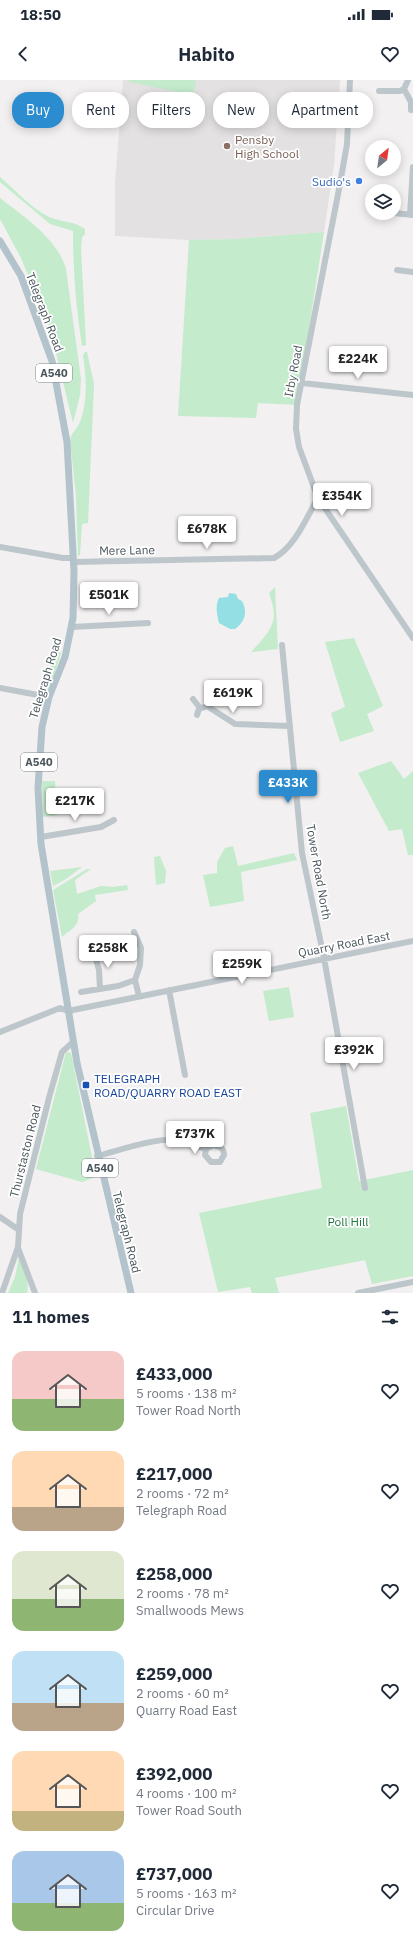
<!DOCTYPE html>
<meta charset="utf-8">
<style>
:root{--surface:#fff;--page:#f6f6f7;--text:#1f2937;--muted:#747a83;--accent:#2b8cd0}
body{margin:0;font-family:"IBM Plex Sans",sans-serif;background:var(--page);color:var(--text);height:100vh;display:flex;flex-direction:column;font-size:15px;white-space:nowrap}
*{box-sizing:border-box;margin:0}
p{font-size:13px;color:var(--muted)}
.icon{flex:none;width:22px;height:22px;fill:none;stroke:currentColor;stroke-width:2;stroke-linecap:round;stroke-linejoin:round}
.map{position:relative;height:1213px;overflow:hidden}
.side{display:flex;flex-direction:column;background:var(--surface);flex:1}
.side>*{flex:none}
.hud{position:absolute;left:12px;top:12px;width:389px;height:36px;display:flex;gap:8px}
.needle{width:26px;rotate:29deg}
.tools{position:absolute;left:365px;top:60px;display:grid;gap:8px}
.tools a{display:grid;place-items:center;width:36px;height:36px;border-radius:50%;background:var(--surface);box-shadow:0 2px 10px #0003;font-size:20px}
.price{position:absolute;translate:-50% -34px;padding:0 9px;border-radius:4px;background:#fff;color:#222;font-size:13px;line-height:26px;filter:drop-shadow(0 1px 2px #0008)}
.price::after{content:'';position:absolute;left:50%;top:24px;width:12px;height:9px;margin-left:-6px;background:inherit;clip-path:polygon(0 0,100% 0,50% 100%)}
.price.on{background:var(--accent);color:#fff}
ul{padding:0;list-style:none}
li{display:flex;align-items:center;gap:12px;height:100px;padding:0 12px}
li span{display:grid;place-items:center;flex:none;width:112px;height:80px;border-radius:12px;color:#555}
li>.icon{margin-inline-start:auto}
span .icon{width:48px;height:48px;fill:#fffc;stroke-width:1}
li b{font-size:17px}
h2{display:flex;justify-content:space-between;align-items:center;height:48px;padding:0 12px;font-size:17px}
.tag{padding:0 14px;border-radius:16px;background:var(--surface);box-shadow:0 2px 10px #0003;font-size:14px;line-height:36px}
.tag.on{background:var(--accent);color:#fff}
.status{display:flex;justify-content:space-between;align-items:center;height:28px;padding:0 20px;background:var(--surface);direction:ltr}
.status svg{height:11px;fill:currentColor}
header{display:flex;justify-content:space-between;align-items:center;height:52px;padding:0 12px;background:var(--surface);font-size:18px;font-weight:700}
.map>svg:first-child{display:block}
.education{fill:#e3e1e1}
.green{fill:#c3ebcc}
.water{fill:#94dfe3}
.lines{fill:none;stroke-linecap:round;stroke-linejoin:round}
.minor{stroke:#bdc6cb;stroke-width:6}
.major{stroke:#b2c3cb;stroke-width:7}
.education-dot{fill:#8d6e63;stroke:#fff;stroke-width:1.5}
.shop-dot{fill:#3f7fe0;stroke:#fff;stroke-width:1.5}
.transit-dot{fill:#1a4fb4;stroke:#fff;stroke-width:1.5}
.labels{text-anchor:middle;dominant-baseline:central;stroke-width:3.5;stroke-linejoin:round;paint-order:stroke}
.shield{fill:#fff;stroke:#80888c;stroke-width:1}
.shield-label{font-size:11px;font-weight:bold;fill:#49555b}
.education-label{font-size:12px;fill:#785e54;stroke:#fff;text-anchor:start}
.shop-label{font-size:12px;fill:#366cbe;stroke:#fff;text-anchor:end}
.street-label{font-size:12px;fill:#49555b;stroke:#fff}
.transit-label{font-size:12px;fill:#164399;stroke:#fff;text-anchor:start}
.park-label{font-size:12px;fill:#21763e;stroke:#fff}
</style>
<div class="status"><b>18:50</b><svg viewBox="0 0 49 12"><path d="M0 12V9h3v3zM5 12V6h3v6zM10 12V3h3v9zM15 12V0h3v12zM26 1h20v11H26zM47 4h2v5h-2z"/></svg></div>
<header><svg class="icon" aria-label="back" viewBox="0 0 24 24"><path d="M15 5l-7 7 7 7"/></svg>Habito<svg class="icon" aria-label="heart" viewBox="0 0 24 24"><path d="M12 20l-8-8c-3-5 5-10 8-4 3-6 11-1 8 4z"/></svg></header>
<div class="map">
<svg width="413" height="1213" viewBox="0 0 413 1213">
<rect width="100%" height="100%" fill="#f2f0f0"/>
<path class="education" d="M123 0H340L334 85 324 152 234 159 189 160 115 156V103Z"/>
<path class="green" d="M129 0H196L193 15 129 2Z
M0 97C15 110 31 128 49 137 60 142 75 141 85 149V154L82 157 81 168 86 265 82 266C76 228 73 190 73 151L50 144 0 102Z
M0 118C24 137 57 158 66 189L81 299 80 315 73 343 51 252 21 178 0 139Z
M324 152 297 325 258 323 256 338 178 336 189 160 234 159Z
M85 272H87L94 304 88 443 82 444 80 475 78 476 76 416 70 360C72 351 78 349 81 339 88 318 86 296 83 275Z
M275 507 278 569 251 572C260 562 274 549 274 535 274 528 271 519 269 513Z
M354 558 383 626 367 634 374 651 340 662 331 633 345 627 325 562Z
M55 571 61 573 50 609 39 612 53 582Z
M391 681 404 699 413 691V775H408L402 749 389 751 358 693Z
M42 701H55L57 735 43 737Z
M233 766 238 786 294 773 297 780 241 792 244 821 210 827 203 795 217 793V782L225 768Z
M160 776 166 791 165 803 156 805 154 777Z
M82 787 66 799 53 806 50 791Z
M87 789H91L75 800 77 814 101 806 113 807 127 805 128 810 95 815 96 821 78 834C80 846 70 850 62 857L53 810Z
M289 907 294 937 269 941 263 911Z
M66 972 71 973 96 1097 82 1102 36 1089Z
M346 1026 359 1101 413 1090V1196L372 1204 365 1180 275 1198 279 1213H252L250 1207 218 1212 199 1133 322 1108 310 1033Z
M19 1177C23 1189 30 1201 27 1213H8L15 1197Z"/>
<path class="water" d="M229 513 236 514 238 519 242 521C248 532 245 542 235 549H230L219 543C217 534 215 526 219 518L228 517Z"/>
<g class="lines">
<path class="minor" d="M350 0 347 64 340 104 297 325 296 349 299 367 318 418 413 558
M408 0 404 9 411 22V30
M379 11H400L404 9
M394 133 413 135
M410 135 413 87
M397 190 413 192
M302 303 413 315
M0 467 63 478H73
M73 482 274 478C295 467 306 438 318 418
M72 547 148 543
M282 565 302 773 324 878 365 1108
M0 608 49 617
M193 619 200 628
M197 635 199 629 207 626 235 644 290 646
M41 757 101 747 114 740
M134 852 141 868 140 885 135 900 139 916
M94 872 99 890 100 909
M169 910 185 995
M81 912 118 906 135 900
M0 952 60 928 68 931 413 861
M97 1076C121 1070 161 1055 185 1061 192 1063 199 1067 206 1069L205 1075 211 1082H220L224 1075C224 1068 220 1066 213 1065L206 1069
M0 1137 19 1150
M18 1168 35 1213
M2 1213 18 1167 20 1134 50 1014 62 972 73 962
M358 1213 413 1202"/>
<path class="major" d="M0 161 21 196 52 281 67 362 74 491 73 538 65 577 49 617 42 647 38 708 41 764 77 983 131 1213"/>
</g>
<circle class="education-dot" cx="227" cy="66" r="4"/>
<circle class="shop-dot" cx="359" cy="101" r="4"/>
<rect class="transit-dot" x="82" y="1001" width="8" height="8" rx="2"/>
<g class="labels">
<g class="shield">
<rect x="36" y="284" width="36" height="18" rx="3"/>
<rect x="21" y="673" width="36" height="18" rx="3"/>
<rect x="82" y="1079" width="36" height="18" rx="3"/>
</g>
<g class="shield-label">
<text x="54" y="293">A540</text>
<text x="39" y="682">A540</text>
<text x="100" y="1088">A540</text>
</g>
<g class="education-label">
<text x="235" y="59">Pensby<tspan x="235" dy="14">High School</tspan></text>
</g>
<g class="shop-label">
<text x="351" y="101">Sudio's</text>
</g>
<g class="street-label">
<text transform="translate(45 232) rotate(69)">Telegraph Road</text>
<text transform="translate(293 291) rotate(-79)">Irby Road</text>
<text transform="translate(127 470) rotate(-1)">Mere Lane</text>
<text transform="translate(45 598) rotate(-73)">Telegraph Road</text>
<text transform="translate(319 792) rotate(80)">Tower Road North</text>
<text transform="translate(344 864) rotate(-11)">Quarry Road East</text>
<text transform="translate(25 1071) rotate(-76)">Thurstaston Road</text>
<text transform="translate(127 1152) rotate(76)">Telegraph Road</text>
</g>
<g class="transit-label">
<text x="94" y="998">TELEGRAPH<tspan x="94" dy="14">ROAD/QUARRY ROAD EAST</tspan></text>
</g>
<g class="park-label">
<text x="348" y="1141">Poll Hill</text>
</g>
</g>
</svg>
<div class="tools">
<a><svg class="needle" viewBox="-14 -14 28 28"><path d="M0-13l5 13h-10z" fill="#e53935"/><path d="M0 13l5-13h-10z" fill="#747a83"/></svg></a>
<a><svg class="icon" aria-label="layers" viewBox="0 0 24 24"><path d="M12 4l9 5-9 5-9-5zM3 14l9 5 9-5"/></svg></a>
</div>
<b class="price" style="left:358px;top:300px">£224K</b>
<b class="price" style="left:342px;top:437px">£354K</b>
<b class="price" style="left:207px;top:470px">£678K</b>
<b class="price" style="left:109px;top:536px">£501K</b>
<b class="price" style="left:233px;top:634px">£619K</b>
<b class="price on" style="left:288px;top:724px">£433K</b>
<b class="price" style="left:75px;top:742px">£217K</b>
<b class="price" style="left:108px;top:889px">£258K</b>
<b class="price" style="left:242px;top:905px">£259K</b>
<b class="price" style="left:354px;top:991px">£392K</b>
<b class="price" style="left:195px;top:1075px">£737K</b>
<div class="hud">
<a class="tag on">Buy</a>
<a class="tag">Rent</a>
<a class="tag">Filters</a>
<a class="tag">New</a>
<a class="tag">Apartment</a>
</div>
</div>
<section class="side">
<h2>11 homes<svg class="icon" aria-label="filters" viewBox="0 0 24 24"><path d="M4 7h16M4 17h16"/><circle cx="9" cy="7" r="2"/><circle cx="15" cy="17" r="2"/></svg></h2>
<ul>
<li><span style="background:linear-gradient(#f6c9c9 60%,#8fb573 0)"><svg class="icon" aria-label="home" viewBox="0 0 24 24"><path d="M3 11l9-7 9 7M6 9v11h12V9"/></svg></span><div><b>£433,000</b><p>5 rooms · 138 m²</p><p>Tower Road North</p></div><svg class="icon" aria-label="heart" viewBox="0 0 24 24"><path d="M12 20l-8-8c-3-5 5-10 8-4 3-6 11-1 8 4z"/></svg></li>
<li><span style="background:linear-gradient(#ffd9b3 70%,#b9a48a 0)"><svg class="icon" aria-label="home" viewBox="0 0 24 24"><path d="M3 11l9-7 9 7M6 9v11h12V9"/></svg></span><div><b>£217,000</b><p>2 rooms · 72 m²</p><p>Telegraph Road</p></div><svg class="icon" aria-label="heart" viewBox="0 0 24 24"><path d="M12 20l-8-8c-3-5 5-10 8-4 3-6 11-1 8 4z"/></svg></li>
<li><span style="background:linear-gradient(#dfe7d0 60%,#8fb573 0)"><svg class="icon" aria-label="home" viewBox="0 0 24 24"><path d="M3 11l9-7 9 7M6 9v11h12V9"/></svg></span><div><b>£258,000</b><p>2 rooms · 78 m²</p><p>Smallwoods Mews</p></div><svg class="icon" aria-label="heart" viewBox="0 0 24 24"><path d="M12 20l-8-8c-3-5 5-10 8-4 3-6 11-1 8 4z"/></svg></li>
<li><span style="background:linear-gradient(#bfe0f5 65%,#b9a48a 0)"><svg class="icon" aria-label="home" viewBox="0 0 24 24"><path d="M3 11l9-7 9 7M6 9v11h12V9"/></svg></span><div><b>£259,000</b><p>2 rooms · 60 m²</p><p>Quarry Road East</p></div><svg class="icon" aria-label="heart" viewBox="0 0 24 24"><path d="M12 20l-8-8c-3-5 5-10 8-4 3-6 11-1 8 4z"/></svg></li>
<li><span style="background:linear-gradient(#ffd9b3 75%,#c2b280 0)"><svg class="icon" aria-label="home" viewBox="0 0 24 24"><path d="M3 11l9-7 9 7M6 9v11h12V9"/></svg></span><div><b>£392,000</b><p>4 rooms · 100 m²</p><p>Tower Road South</p></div><svg class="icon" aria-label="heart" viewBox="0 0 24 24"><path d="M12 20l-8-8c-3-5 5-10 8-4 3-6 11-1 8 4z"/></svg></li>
<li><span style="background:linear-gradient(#a9c7e8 65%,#8fb573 0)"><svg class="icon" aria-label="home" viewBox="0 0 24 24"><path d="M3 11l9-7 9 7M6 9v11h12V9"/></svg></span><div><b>£737,000</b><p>5 rooms · 163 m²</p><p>Circular Drive</p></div><svg class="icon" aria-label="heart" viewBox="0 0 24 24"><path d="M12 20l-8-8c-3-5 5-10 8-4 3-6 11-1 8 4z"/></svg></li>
</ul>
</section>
